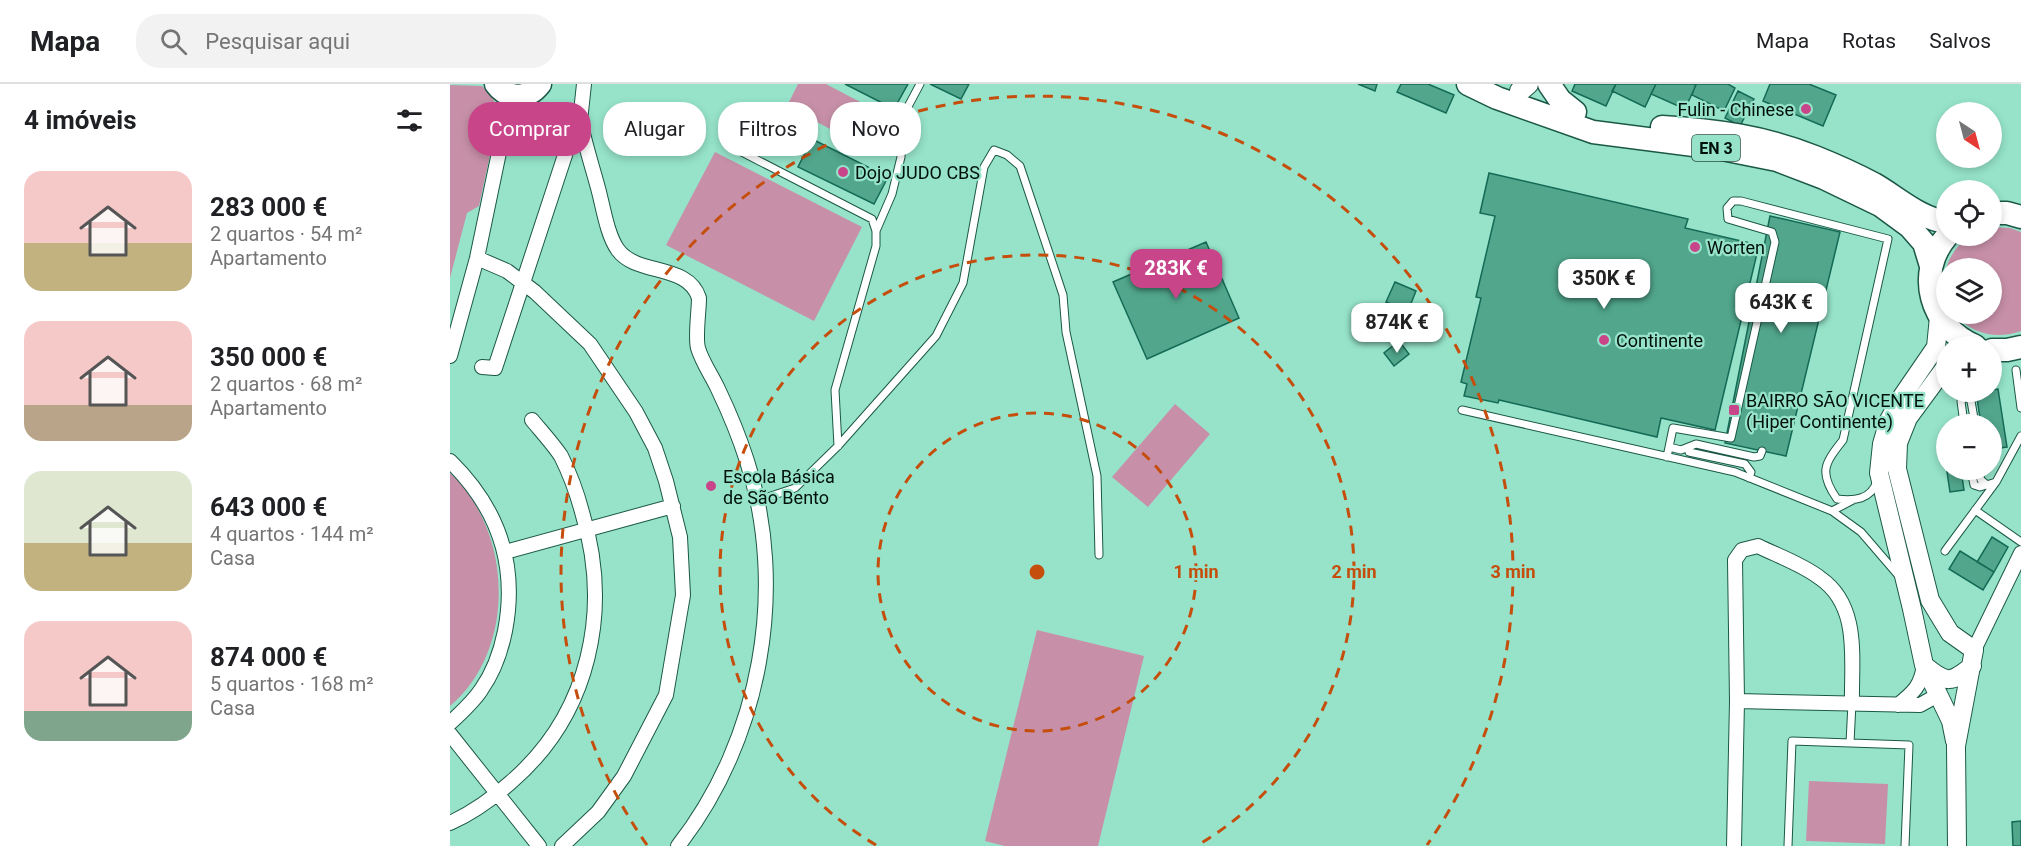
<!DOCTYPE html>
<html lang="pt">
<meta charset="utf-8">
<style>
:root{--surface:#fff;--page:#f2f2f2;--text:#202124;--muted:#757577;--line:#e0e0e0;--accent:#c8458a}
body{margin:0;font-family:Roboto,sans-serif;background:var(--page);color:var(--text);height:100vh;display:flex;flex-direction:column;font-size:22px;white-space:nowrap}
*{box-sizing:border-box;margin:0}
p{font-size:20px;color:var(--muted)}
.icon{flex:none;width:33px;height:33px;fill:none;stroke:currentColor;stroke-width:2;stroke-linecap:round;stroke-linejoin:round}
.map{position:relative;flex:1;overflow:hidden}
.drawer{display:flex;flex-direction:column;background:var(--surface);width:450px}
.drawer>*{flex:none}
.banner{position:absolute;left:18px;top:18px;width:570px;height:54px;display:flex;gap:12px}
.needle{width:39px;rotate:144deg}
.tools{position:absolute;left:1486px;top:18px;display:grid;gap:12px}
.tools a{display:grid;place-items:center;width:66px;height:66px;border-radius:50%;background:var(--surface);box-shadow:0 3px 9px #0003;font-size:30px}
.price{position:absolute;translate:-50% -51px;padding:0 14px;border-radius:12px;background:#fff;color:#222;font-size:20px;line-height:39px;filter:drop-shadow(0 2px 3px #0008)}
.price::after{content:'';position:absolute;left:50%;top:36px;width:18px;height:14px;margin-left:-9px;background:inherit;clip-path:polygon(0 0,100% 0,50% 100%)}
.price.current{background:var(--accent);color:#fff}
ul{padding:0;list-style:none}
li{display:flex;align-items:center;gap:18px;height:150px;padding:0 24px}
li span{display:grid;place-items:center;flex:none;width:168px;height:120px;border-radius:18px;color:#555}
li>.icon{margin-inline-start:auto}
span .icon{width:72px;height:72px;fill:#fffc;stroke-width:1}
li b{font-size:26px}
h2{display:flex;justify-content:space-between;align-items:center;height:72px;padding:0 24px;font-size:26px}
.chip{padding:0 21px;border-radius:24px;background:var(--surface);box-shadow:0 3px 9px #0003;font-size:21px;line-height:54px}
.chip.current{background:var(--accent);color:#fff}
header{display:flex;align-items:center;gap:36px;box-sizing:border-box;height:84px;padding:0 30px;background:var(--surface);border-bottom:2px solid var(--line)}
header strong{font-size:28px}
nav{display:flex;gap:33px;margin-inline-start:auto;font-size:21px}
.search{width:420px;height:54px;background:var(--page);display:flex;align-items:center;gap:15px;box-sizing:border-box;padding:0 21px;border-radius:24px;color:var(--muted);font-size:22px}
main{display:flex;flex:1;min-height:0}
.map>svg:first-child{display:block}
.green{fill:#c790a8}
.building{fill:#51a68c;stroke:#156a55;stroke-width:1.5}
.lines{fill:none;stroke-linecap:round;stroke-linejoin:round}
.service-casing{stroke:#1b5847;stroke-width:9}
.minor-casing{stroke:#1b5847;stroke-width:16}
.tertiary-casing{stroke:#1b5847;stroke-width:20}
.secondary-casing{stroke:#1b5847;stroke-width:22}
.primary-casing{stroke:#1b5847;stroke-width:25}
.service{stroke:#fff;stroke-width:7}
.minor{stroke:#fff;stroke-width:14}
.tertiary{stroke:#fff;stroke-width:18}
.secondary{stroke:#fff;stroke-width:20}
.primary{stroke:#fff;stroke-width:22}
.ring{fill:none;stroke:#c54e0c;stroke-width:3;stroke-dasharray:10 8}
.poi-dot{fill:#c8458a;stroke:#96e3ca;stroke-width:2}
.labels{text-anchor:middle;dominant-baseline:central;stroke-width:4.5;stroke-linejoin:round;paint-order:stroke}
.shield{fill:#96e3ca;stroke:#2d5044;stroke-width:1.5}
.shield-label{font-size:16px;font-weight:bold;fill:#00110b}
.poi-label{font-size:18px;fill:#00110b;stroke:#96e3ca;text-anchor:start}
.centre{fill:#c54e0c;stroke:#96e3ca;stroke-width:3}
.ring-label{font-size:18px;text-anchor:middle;font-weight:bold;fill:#c54e0c;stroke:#96e3ca;stroke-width:4.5;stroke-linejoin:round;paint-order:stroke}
</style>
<header>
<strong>Mapa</strong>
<div class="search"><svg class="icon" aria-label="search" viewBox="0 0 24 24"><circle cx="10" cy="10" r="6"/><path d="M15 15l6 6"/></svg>Pesquisar aqui</div>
<nav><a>Mapa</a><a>Rotas</a><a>Salvos</a></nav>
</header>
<main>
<section class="drawer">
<h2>4 imóveis<svg class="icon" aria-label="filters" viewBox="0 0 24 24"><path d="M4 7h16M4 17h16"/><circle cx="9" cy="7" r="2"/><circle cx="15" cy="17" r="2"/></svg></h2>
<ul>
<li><span style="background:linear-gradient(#f6c9c9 60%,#c2b280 0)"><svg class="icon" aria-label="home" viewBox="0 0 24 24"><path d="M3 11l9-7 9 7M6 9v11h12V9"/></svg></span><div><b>283 000 €</b><p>2 quartos · 54 m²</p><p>Apartamento</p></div></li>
<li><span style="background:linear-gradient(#f6c9c9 70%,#b9a48a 0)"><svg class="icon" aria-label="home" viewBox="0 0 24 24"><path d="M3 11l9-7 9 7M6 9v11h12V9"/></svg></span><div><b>350 000 €</b><p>2 quartos · 68 m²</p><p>Apartamento</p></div></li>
<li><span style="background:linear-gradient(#dfe7d0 60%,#c2b280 0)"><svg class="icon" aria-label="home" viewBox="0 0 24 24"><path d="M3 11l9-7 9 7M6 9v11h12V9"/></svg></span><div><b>643 000 €</b><p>4 quartos · 144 m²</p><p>Casa</p></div></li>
<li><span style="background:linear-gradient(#f6c9c9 75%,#7fa58c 0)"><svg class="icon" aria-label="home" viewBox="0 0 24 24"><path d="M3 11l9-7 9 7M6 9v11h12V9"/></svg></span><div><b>874 000 €</b><p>5 quartos · 168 m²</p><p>Casa</p></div></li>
</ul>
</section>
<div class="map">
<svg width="1571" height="762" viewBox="0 0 1571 762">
<rect width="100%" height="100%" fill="#96e3ca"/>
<path class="green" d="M348 0H376L429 28 412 62 337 22Z
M0 1 32 2 42 12 49 29 29 122 17 129 0 194Z
M265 68 412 143 364 237 216 161Z
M1543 143 1560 144 1571 148V247C1547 256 1521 250 1505 230H1542V184H1497V214C1490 190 1499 166 1520 152H1542Z
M725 320 760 350 698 423 662 393Z
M0 389C63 447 67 566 0 622Z
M587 546 694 572 648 762H555L535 757Z
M1359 697 1438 700 1435 760 1356 757Z"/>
<path class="building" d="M395 0H458L444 25Z
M480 0H519L511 15Z
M908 0H927L925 7Z
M951 0H978L1004 11 996 29 947 8Z
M1125 0H1166L1156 22 1122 7Z
M1166 0H1206L1195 23 1162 7Z
M1206 0H1243L1246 1 1235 25 1201 10Z
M1246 0H1278L1285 4 1274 27 1242 11Z
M1320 0H1359L1386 11 1373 42 1313 17Z
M1288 7 1304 15 1290 42 1275 34Z
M362 55 438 93 424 120 348 83Z
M1039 89 1238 135 1235 144 1309 161 1265 346 1211 334 1207 353 1049 316 1048 319 1014 312 1017 300 1011 298 1031 214 1026 213 1045 132 1030 129Z
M1320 132 1390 148 1336 372 1275 359Z
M756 158 789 234 697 275 663 198Z
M945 198 966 207 958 227 936 218Z
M949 257 959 270 944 282 934 269Z
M1548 305 1557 363 1542 365V340H1531L1526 308H1542V306Z
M1497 353V386H1511L1514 406 1500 408 1492 354Z
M1542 453 1558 463 1544 488 1527 478Z
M1510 467 1544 488 1533 506 1499 485Z
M1571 737V762H1563L1562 738Z"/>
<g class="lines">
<defs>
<path id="service" d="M282 63 422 135 426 147V162L385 306 388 362
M426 147 442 110 451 73 453 32 470 0
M1566 286 1571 324
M1012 326 1285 388 1382 427 1411 448 1448 491
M1514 340 1511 317 1516 312 1521 317 1525 340
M1219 363 1231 366 1246 360 1304 373 1310 372 1312 367
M1239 368 1295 380 1301 388 1299 394
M1217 373 1223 344 1281 354 1325 158 1322 148 1278 135 1277 124 1283 117H1291L1438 155 1393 356C1375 379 1368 388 1387 415 1404 417 1421 416 1427 397
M1521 386 1524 401 1530 403 1546 398
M1528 386 1531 396 1537 401
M309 416 345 404 388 362 486 252 513 199 534 83 544 66 557 71 570 82 613 211 616 248 647 392 649 471
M1525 426 1571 458
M1382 427 1403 416
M1495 467 1546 398 1571 352
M1400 659 1402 619
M1338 762 1342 657 1459 661 1455 762"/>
<path id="minor" d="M130 37C135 60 142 82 148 104 153 122 157 151 168 166 187 192 238 179 249 214 249 227 245 253 248 264 252 278 262 292 268 305 279 328 289 352 297 377 338 505 311 656 228 762
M27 174 57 187 85 208 140 260 186 328 205 364 216 397 230 453 233 511 216 611 174 692 148 728 112 762
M0 272 27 174 61 11
M32 283 45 284 116 68 130 37 134 0
M0 377C48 424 68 480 55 547 51 567 43 589 31 606 23 618 11 629 0 639
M55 468 223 422
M1524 566 1571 469
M1287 617 1470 621 1488 611
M1448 621C1464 608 1471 602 1474 581
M0 650 89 762
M0 739C22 729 43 714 61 698 140 630 162 526 132 428 127 409 120 390 111 372 103 360 92 348 82 336
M1284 762 1287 617 1285 476 1292 466 1308 462C1328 472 1352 480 1370 494 1411 522 1401 577 1402 619"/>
<path id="tertiary" d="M1489 233 1486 263 1451 314 1439 336 1432 360 1429 389 1462 525 1474 581 1501 637 1505 657
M1497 281 1458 334 1448 359 1447 385 1480 516 1500 549 1524 566 1506 662 1507 762
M1475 582C1497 600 1501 599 1522 582"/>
<path id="secondary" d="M1070 7 1078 0"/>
<path id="primary" d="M46 0C57 15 78 16 90 0
M1018 0 1047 14 1143 48 1267 64 1327 76 1374 94 1430 121 1460 143 1474 159 1481 182
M1099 0 1110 16 1125 28
M1212 43C1265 46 1316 53 1365 73 1385 81 1405 90 1424 100 1447 113 1470 135 1497 138
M1542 129H1557L1571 133
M1497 152C1465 189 1480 243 1525 262
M1542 266H1557L1571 263"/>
</defs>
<use href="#service" class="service-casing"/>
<use href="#minor" class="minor-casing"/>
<use href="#tertiary" class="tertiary-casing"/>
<use href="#secondary" class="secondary-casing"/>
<use href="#primary" class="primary-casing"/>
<use href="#service" class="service"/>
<use href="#minor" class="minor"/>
<use href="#tertiary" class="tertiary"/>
<use href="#secondary" class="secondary"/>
<use href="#primary" class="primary"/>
</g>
<g class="ring">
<circle cx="587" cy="488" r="159"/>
<path d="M426 761A317 317 0 1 1 748 761"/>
<path d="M197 761A476 476 0 1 1 977 761"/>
</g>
<g class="poi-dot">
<circle cx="1356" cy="25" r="6"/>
<circle cx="393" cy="88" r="6"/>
<circle cx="1245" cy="163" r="6"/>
<circle cx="1154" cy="256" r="6"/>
<rect x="1278" y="320" width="12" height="12" rx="3"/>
<circle cx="261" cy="402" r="6"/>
</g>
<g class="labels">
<rect class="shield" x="1242" y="51" width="48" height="26" rx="4.5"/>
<g class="shield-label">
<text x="1266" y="64">EN 3</text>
</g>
<g class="poi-label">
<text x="1344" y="25" text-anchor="end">Fulin - Chinese</text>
<text x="405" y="88">Dojo JUDO CBS</text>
<text x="1257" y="163">Worten</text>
<text x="1166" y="256">Continente</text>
<text x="1296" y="316">BAIRRO SÃO VICENTE<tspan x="1296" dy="21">(Hiper Continente)</tspan></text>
<text x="273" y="392">Escola Básica<tspan x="273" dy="21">de São Bento</tspan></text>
</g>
</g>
<circle cx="587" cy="488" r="9" class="centre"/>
<g class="ring-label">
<text x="746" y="494">1 min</text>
<text x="904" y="494">2 min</text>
<text x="1063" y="494">3 min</text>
</g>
</svg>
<div class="tools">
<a><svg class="needle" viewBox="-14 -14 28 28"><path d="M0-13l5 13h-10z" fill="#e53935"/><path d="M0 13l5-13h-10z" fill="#757577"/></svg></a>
<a><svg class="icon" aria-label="locate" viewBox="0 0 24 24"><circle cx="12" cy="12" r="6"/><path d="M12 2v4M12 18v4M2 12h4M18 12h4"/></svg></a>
<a><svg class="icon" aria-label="layers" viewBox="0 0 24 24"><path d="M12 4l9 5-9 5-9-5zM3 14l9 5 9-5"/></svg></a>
<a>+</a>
<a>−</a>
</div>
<b class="price current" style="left:726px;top:216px">283K €</b>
<b class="price" style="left:1154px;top:226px">350K €</b>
<b class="price" style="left:1331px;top:250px">643K €</b>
<b class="price" style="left:947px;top:270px">874K €</b>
<div class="banner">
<a class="chip current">Comprar</a>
<a class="chip">Alugar</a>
<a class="chip">Filtros</a>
<a class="chip">Novo</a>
</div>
</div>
</main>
